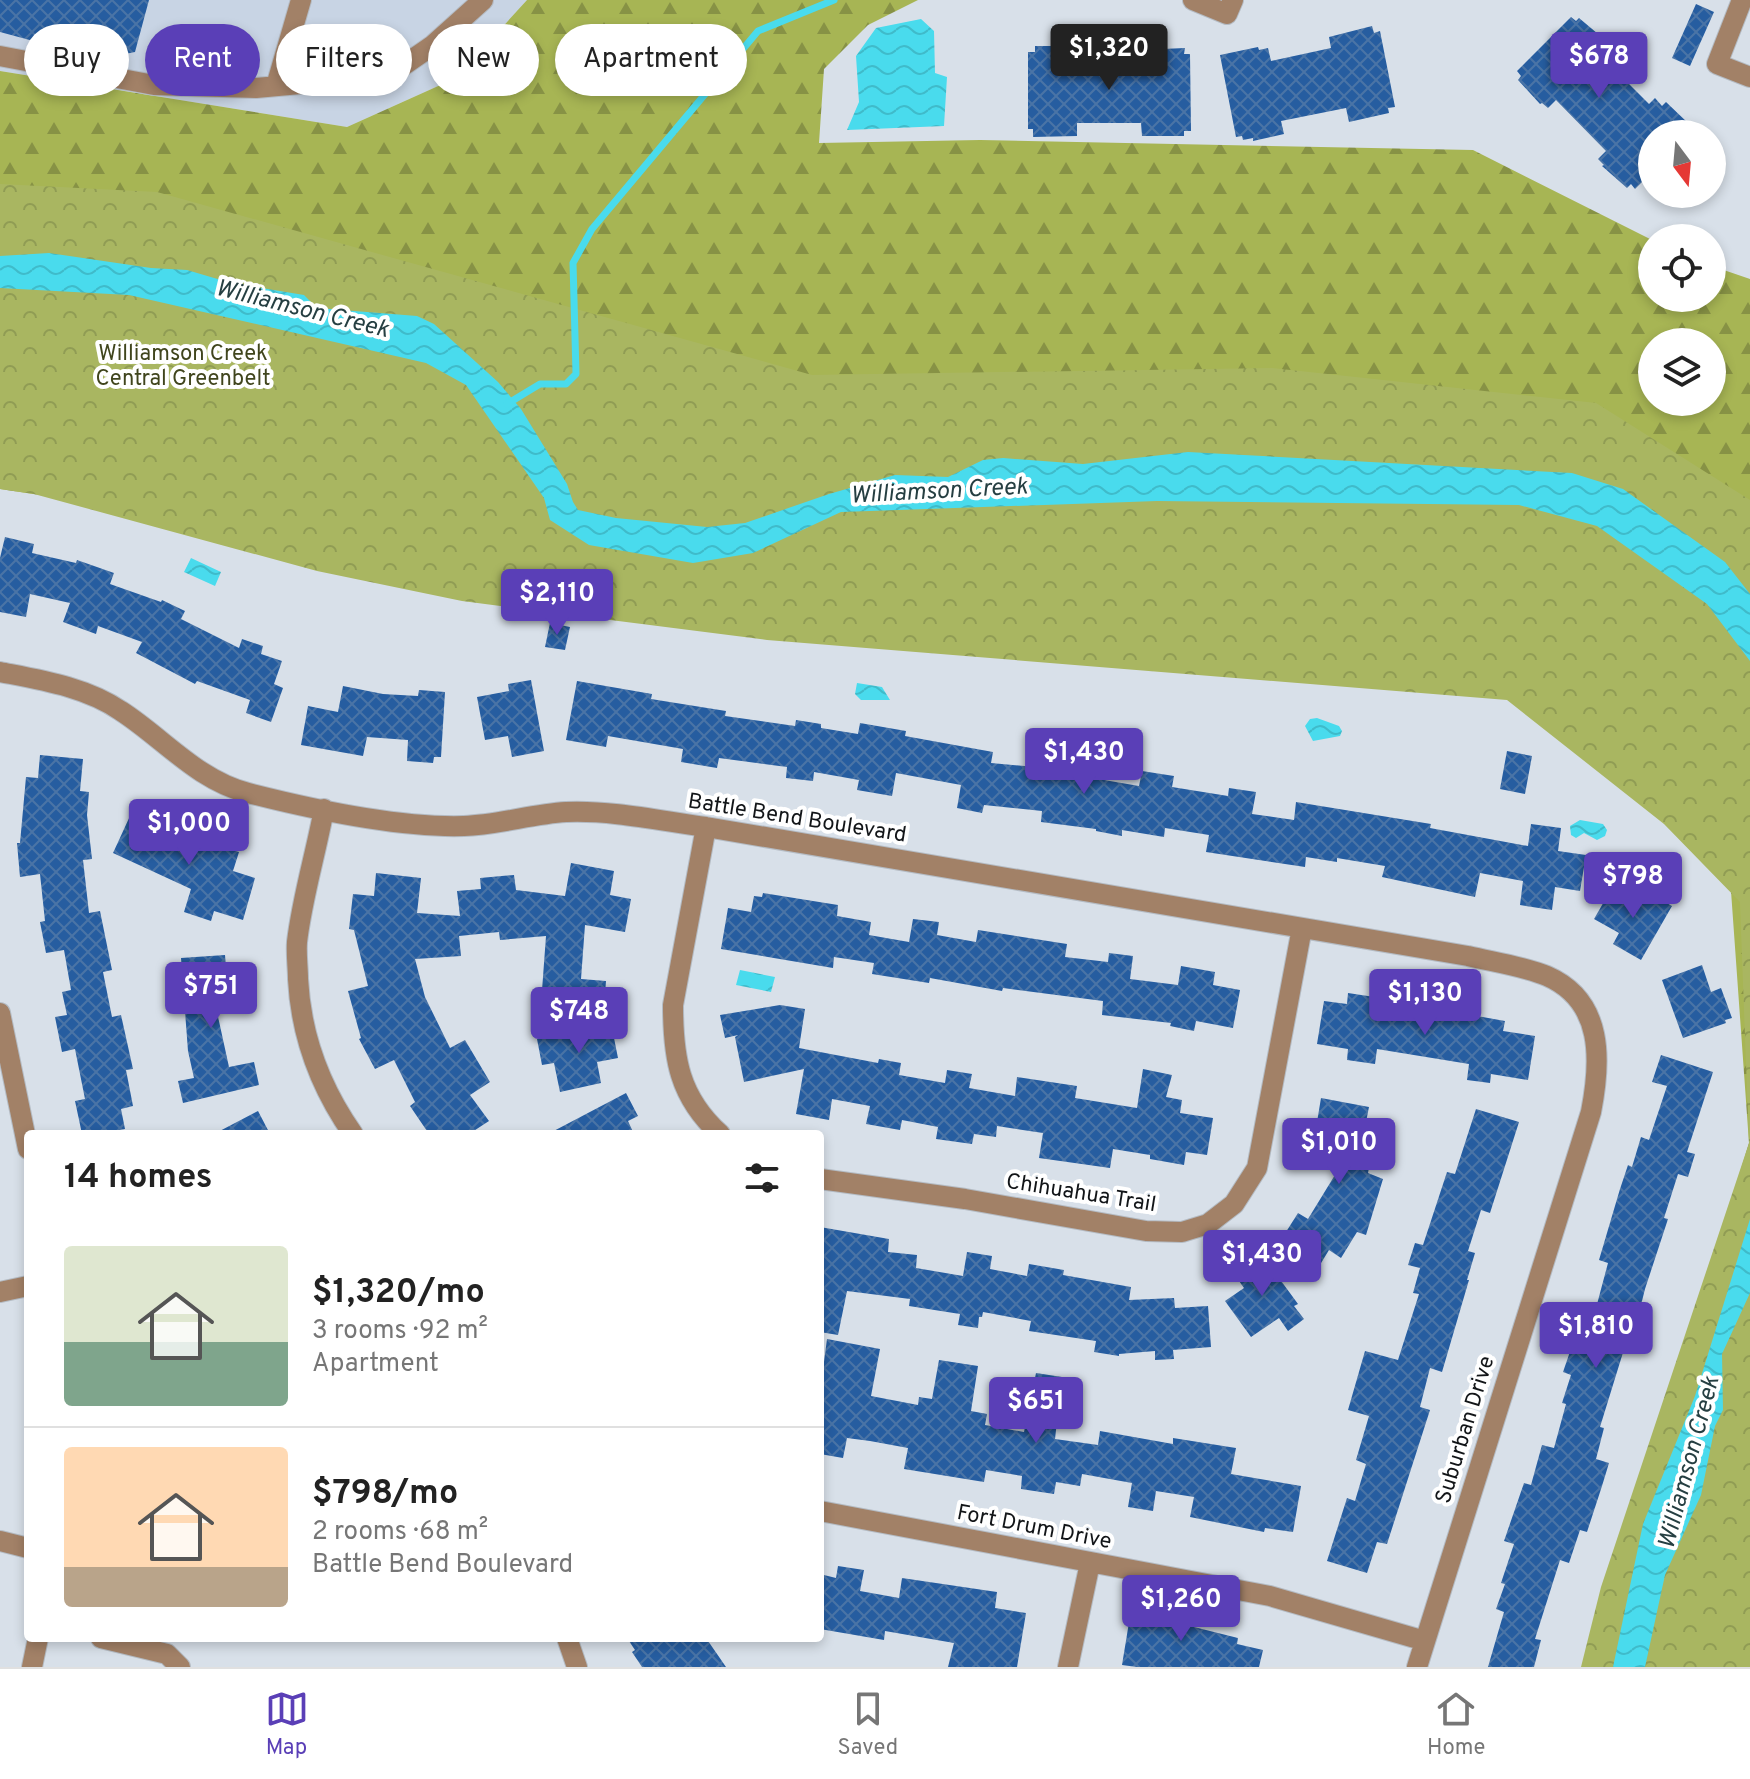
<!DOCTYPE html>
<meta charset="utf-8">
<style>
:root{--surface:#fff;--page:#f6f6f6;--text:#222;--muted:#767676;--line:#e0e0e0;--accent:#5a3fb7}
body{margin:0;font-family:Overpass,sans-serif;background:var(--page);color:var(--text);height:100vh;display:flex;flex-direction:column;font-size:30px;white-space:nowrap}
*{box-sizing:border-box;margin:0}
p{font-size:26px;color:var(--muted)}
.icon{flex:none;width:44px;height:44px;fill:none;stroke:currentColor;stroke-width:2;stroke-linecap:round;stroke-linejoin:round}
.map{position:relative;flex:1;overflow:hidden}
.sheet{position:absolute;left:24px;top:1130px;width:800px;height:512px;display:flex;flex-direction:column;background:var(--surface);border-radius:8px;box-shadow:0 4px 12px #0003}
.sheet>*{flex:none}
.banner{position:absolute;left:24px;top:24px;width:800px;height:72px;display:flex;gap:16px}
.needle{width:52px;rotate:164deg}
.controls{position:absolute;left:1638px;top:120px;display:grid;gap:16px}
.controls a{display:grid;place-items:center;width:88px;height:88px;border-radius:50%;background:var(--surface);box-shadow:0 4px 12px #0003;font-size:40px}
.price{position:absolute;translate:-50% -68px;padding:0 18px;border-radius:8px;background:var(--accent);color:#fff;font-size:26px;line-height:52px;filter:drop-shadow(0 2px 4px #0008)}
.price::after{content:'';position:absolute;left:50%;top:48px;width:24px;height:18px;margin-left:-12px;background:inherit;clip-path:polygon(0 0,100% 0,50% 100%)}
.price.active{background:#222;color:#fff}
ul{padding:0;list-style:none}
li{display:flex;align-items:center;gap:24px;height:200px;padding:0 40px}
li+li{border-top:2px solid var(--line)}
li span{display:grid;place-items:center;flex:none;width:224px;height:160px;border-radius:8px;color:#555}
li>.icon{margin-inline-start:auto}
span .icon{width:96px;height:96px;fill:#fffc;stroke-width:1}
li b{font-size:34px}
h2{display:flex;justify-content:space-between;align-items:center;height:96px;padding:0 40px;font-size:34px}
.pill{padding:0 28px;border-radius:36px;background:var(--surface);box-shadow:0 4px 12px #0003;font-size:28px;line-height:72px}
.pill.active{background:var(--accent);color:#fff}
.tabs{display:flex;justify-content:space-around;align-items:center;height:112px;border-top:2px solid var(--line);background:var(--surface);font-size:22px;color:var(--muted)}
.tabs a{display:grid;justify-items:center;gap:4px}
.tabs .active{color:var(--accent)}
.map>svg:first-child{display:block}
.built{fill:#c8d4e4}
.forest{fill:url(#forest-firs);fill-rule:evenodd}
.park{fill:url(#park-crowns)}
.water{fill:url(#water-waves)}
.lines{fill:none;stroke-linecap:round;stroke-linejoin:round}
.stream{stroke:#49dbed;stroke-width:7}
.building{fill:url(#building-cross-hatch)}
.minor-casing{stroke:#b4bbc3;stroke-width:22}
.minor{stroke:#a28167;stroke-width:20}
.labels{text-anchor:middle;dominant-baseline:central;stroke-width:8;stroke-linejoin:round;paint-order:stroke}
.park-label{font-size:22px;fill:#40451d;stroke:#fff}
.street-label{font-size:22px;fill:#121518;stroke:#fff}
.water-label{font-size:24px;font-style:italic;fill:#263f42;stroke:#fff}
</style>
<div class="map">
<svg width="1750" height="1667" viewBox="0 0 1750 1667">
<defs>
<pattern id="forest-firs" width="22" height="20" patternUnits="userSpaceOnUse" patternTransform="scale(2)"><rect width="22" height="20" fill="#a7b554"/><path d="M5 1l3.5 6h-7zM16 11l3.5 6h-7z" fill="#879245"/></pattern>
<pattern id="park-crowns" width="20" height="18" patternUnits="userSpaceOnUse" patternTransform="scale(2)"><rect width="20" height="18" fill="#a9b661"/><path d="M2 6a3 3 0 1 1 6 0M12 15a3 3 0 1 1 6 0" fill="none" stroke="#909c54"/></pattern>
<pattern id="water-waves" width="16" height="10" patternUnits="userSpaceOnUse" patternTransform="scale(2)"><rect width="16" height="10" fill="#49dbed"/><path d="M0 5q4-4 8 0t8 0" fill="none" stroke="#3fbbca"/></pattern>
<pattern id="building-cross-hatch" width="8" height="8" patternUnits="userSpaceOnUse" patternTransform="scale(2)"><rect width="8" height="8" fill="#265da0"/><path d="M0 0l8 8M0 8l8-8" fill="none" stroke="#4a74a6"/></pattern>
</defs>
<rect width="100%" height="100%" fill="#d8e0e9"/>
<path class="built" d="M0 0H527L456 78 347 127 0 71Z"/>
<path class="forest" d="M527 0H918L868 25 824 69 819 143 980 140 1473 150 1652 240V298H1712V266L1750 279V1667H1588L1749 1143 1724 793 1508 609 689 593 0 489V71L347 127 456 78ZM1652 342H1712V402H1652Z"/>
<path class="park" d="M0 184 157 192 812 375 1272 368 1596 403 1750 500V1667H1581L1601 1587 1749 1143 1740 902 1664 824 1507 700 767 640 462 601 317 571 34 494 0 489Z"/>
<path class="water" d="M921 19 934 31 935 73 947 77 944 126 847 130 859 102 856 56 876 28Z
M49 253 151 268 187 270 231 283 304 295 317 308 417 316 434 324 498 382 521 409 567 484 573 502 578 510 616 518 707 527 745 523 829 494 895 475 948 477 983 460 1003 458 1083 464 1188 452 1572 473 1623 489 1725 562 1750 594V661L1707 604 1597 526 1519 505 1157 501 841 512 753 553 693 563 589 545 550 520 544 498 466 385 426 363 129 295 0 288V256Z
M191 558 221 572 215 586 184 572Z
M857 683 882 687 890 700H861L855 694Z
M1317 718 1339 726 1342 731 1340 736 1313 741 1305 726 1310 719Z
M1580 820 1603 824 1607 830 1605 836 1597 840 1584 833 1576 838 1571 835 1570 826Z
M740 970 775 977 771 992 736 985Z
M1750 1219V1293L1722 1354 1723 1410 1715 1426 1701 1495 1665 1575 1645 1667H1613L1643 1524 1695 1396Z"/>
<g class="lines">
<path class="stream" d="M507 404 540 384H566L576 374 573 263 592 229 758 31 834 0"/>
</g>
<path class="building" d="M0 0H149L135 52 100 59 0 32Z
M1696 4 1714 12 1690 66 1672 58Z
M1571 17 1576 21 1579 18 1604 39 1601 42 1607 49 1601 56 1649 104 1655 98 1662 106 1666 102 1689 124 1680 134H1652V172L1635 189 1631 184 1627 188 1602 166 1604 165 1598 159 1606 151 1556 100 1548 108 1542 103 1540 104 1518 80 1521 76 1517 71Z
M1372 26 1374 33 1380 31 1395 107 1388 108 1389 113 1349 122 1346 108 1281 121 1284 134 1253 141V138L1243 140 1242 136 1236 137 1220 55 1258 47 1259 50 1268 48 1271 61 1331 48 1329 37Z
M1035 46H1067V50H1077V61H1140V50L1185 48 1184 54H1190L1191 131H1184V136H1142L1141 123H1077V136L1033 137V129H1028V52H1035Z
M5 537 34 544 32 553 76 563 77 560 114 573 110 584 161 602 162 600 185 611 181 619 239 648 242 639 263 646 261 654 282 661 274 684 283 688 271 722 246 713 250 700 197 681 195 684 136 653 142 642 98 626 96 634 63 622 70 603 30 594 26 617 0 612V558Z
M550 623 570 627 565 650 545 647Z
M531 680 544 751 512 757 508 736 485 740 477 697 509 691 508 684Z
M577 681 652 694 651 699 726 711 725 716 795 726 796 720 821 724V728L858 734 860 723 906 731 905 736 993 752 991 763 1047 768 1048 758 1076 760 1075 775 1139 786 1142 771 1174 776 1172 787 1228 796 1229 788 1256 792 1252 814 1294 820 1296 802 1431 824 1430 828 1528 846 1531 824 1561 828 1558 851 1586 855 1580 891 1555 887 1552 910 1520 905 1523 881 1480 873 1475 897 1382 877 1385 866 1337 858V862L1306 857 1305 867 1206 852 1209 835 1165 828 1164 837 1122 830V836L1096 831V829L1041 822 1042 811 984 805 982 813 957 808 961 785 896 773 892 796 857 790 859 780 814 772 813 781 786 778 787 767 719 758 717 768 681 762 683 749 608 736 606 747 566 740Z
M343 686 383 694 418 696 419 690 445 692 441 757H434L433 763 407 761 408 740 367 737 363 756 301 745 308 706 338 712Z
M1507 751 1532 756 1525 794 1500 789Z
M40 755 83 759 80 791 89 792 87 815 92 859 83 860 89 913 100 911 112 970 103 972 112 1017 121 1015 133 1069 126 1070 133 1106 121 1109 125 1129 98 1134H82L75 1101 85 1099 75 1049 62 1052 55 1017 67 1015 62 992 71 990 64 950 46 953 40 922 45 921 40 874 20 877 17 843H20L26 777 38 778Z
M130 816 161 832 166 820 190 832 188 836 239 852 233 871 255 878 243 920 214 911 211 921 184 912 191 889 113 853Z
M571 863 614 871 610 895 631 899 625 932 585 925 581 979 606 981 604 1008 541 1004 546 936 500 940 499 932 459 936 461 956 415 959 425 997 450 1048 465 1040 490 1082 470 1095 489 1121 469 1134H429L410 1106 415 1102 394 1060 375 1069 359 1039 361 1038 348 991 368 986 354 930 349 929 353 894 374 896 376 873 421 878 417 913 460 916 457 891 481 889 480 878 514 875 516 890 565 896Z
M1613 886 1645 904 1651 894 1672 906 1641 960 1613 944 1619 933 1594 919Z
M763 893 838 905 837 916 871 922 869 935 909 942 913 919 939 922 937 935 976 942 978 930 1067 944 1065 957 1108 962 1109 953 1133 956 1130 979 1178 985 1181 966 1215 972 1213 985 1240 990 1233 1028 1196 1021 1194 1031 1170 1026 1171 1023 1102 1015 1103 1001 1003 988 1002 991 930 978 929 983 872 974 874 963 834 957 833 968 721 949 728 908 751 912 754 896 762 897Z
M225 955 227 978 239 977 241 1011 217 1012 229 1067 254 1062 259 1085 183 1103 178 1081 194 1078 188 1051 181 958Z
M1702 965 1711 992 1721 988 1732 1018 1725 1020 1726 1023 1683 1038 1662 980Z
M1348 993 1381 998 1380 1003 1477 1019V1016L1505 1021 1503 1031 1535 1036 1528 1080 1491 1074 1490 1083 1467 1080 1469 1064 1377 1049 1375 1064 1347 1060 1348 1049 1317 1044 1324 1001 1347 1004Z
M780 1005 805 1009 799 1048 878 1063 879 1059 901 1063 899 1075 945 1083 947 1070 972 1074 969 1088 1015 1096 1017 1077 1077 1086 1075 1098 1137 1108 1143 1069 1172 1075 1166 1097 1182 1100 1180 1113 1213 1118 1207 1155 1186 1152 1184 1165 1150 1159V1155L1113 1149 1110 1168 1039 1158 1043 1133 997 1126 996 1137 974 1134 972 1144 936 1139 938 1127 902 1120 900 1130 866 1124 870 1106 832 1099 829 1120 796 1114 804 1069 744 1082 735 1037 738 1035 725 1038 720 1015Z
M611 1023 618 1058 597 1062 601 1083 560 1092 554 1063 542 1065 537 1039Z
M1661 1055 1713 1072 1687 1152 1695 1154 1688 1177 1678 1174 1664 1218 1668 1219 1645 1289 1637 1321 1648 1324 1641 1350 1625 1346 1600 1427 1604 1428 1596 1459 1609 1463 1602 1486 1587 1532 1580 1530 1569 1563 1560 1560 1535 1639 1541 1640 1534 1667H1488L1504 1612 1496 1609 1505 1584 1501 1583 1514 1544 1504 1541 1524 1483 1531 1485 1542 1445 1554 1448 1566 1404 1562 1403 1571 1375 1563 1372 1586 1305 1596 1308 1608 1263 1599 1260 1620 1189 1628 1165 1632 1167 1641 1137 1649 1140 1667 1086 1652 1082Z
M626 1093 638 1116 628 1121 634 1134H548Z
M1321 1098 1369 1107 1365 1127 1376 1129 1368 1173 1383 1179 1366 1235 1357 1232 1341 1258 1329 1250 1318 1268 1279 1243 1298 1213 1308 1219 1338 1170 1323 1168 1329 1136 1315 1134Z
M1476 1109 1519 1122 1490 1213 1481 1210 1468 1251 1475 1253 1467 1280H1469L1442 1372 1430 1368 1420 1407 1430 1410 1387 1544 1377 1542 1367 1573 1327 1561 1347 1498 1355 1501 1366 1464 1356 1460 1369 1416 1348 1410 1365 1351 1398 1360 1419 1294 1413 1293 1420 1268 1408 1265 1415 1243 1423 1245 1447 1172 1455 1174Z
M258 1111 270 1134H214Z
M820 1227 889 1239 888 1252 917 1255 916 1268 963 1276 967 1252 992 1256 990 1269 1027 1276 1029 1264 1064 1270 1063 1275 1131 1287 1129 1300 1174 1298 1175 1308 1208 1306 1211 1347 1173 1350 1174 1359 1155 1360V1351L1119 1354V1356L1094 1352 1096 1341 1029 1331 1031 1321 983 1312 982 1317H979L978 1328 958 1325 960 1314 909 1306 910 1299 847 1291 838 1335 820 1332Z
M1260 1252 1298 1304 1294 1306 1304 1319 1288 1331 1279 1318 1251 1337 1225 1301 1244 1288 1232 1271Z
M827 1339 880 1349 871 1396 918 1405 919 1397 932 1399 939 1360 978 1366 971 1411 987 1414 985 1425 1024 1432 1036 1373 1062 1377 1055 1439 1098 1445 1100 1431 1173 1444V1438L1236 1448 1231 1474 1301 1486 1293 1532 1265 1528 1264 1532 1190 1517 1194 1497 1156 1491 1153 1511 1128 1507 1132 1483 1082 1474 1080 1486 1056 1482 1054 1494 1021 1489 1022 1476 986 1470 984 1482 904 1469 908 1448 870 1441 847 1438 843 1458 820 1454V1392Z
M838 1566 864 1570 860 1591 899 1598 902 1578 997 1592 995 1608 1026 1613 1017 1667H948L954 1643 885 1631 884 1640 820 1629V1574L836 1578Z
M1132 1604 1184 1613 1182 1624 1238 1638 1237 1644 1263 1650 1259 1667H1137L1122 1665Z
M627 1638H706L726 1667H642L632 1652 635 1650Z"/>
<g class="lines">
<defs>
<path id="minor" d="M1193 0 1227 14 1233 0
M1742 0 1717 64 1750 77
M0 56 154 85 256 88 311 83 397 70 433 45 483 0
M276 86 301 0
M0 672C41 680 86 687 121 711 163 738 197 780 248 793 311 809 400 828 464 826 498 825 532 814 566 812 612 810 661 821 706 827L1468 956C1493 962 1523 966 1547 976 1604 1001 1601 1061 1591 1112L1417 1667
M324 809C316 853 302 898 297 942 296 954 298 968 298 979 301 1037 320 1087 353 1134
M706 827 673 1005C673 1058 679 1097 720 1134
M0 1013 28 1149
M820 1179 965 1199 1146 1231 1182 1232 1208 1224 1234 1204 1257 1168 1302 928
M0 1292 28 1286
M820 1511 1270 1596 1425 1641
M0 1541 28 1548
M101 1638 167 1654 180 1667
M567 1638 577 1667
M32 1667 38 1638
M1068 1667 1090 1563"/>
</defs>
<use href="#minor" class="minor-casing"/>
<use href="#minor" class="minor"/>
</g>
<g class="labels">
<g class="park-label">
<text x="183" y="354">Williamson Creek<tspan x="183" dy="25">Central Greenbelt</tspan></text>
</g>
<g class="street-label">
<text transform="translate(797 819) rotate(9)">Battle Bend Boulevard</text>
<text transform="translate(1081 1194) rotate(9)">Chihuahua Trail</text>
<text transform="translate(1466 1430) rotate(-73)">Suburban Drive</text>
<text transform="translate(1034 1528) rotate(11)">Fort Drum Drive</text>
</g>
<g class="water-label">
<text transform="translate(302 310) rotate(14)">Williamson Creek</text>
<text transform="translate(939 492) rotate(-3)">Williamson Creek</text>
<text transform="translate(1690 1463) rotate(-75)">Williamson Creek</text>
</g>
</g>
</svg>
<div class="controls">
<a><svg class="needle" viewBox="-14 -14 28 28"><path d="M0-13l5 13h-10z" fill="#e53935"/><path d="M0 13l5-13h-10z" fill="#767676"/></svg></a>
<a><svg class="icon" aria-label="locate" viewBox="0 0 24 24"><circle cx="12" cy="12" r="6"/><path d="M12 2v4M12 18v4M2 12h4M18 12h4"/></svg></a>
<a><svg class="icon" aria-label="layers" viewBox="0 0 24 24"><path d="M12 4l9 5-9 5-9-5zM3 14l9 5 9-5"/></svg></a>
</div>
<b class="price active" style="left:1109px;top:92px">$1,320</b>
<b class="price" style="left:1599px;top:100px">$678</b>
<b class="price" style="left:557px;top:637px">$2,110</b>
<b class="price" style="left:1084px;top:796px">$1,430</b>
<b class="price" style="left:189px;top:867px">$1,000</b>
<b class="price" style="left:1633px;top:920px">$798</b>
<b class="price" style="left:211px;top:1030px">$751</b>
<b class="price" style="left:1425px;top:1037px">$1,130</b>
<b class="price" style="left:579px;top:1055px">$748</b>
<b class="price" style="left:1339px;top:1186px">$1,010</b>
<b class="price" style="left:1262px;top:1298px">$1,430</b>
<b class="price" style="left:1596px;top:1370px">$1,810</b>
<b class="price" style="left:1036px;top:1445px">$651</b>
<b class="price" style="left:1181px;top:1643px">$1,260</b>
<div class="banner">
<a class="pill">Buy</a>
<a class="pill active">Rent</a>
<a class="pill">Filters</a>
<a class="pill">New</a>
<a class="pill">Apartment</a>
</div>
<section class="sheet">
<h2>14 homes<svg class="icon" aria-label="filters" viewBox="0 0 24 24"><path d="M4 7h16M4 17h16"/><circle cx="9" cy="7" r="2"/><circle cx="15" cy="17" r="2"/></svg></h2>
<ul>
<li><span style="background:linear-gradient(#dfe7d0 60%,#7fa58c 0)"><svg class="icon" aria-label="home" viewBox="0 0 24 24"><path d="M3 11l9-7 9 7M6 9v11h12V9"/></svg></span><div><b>$1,320/mo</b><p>3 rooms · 92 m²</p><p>Apartment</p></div></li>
<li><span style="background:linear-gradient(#ffd9b3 75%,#b9a48a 0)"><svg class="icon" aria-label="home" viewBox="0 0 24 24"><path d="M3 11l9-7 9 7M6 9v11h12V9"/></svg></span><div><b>$798/mo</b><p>2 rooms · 68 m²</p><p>Battle Bend Boulevard</p></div></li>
</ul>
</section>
</div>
<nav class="tabs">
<a class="active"><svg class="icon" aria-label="map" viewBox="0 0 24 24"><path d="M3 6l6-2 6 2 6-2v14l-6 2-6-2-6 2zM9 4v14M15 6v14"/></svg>Map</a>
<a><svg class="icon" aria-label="saved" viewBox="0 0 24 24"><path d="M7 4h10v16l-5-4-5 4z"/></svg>Saved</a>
<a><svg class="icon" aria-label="home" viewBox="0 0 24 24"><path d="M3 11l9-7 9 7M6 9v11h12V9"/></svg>Home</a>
</nav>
